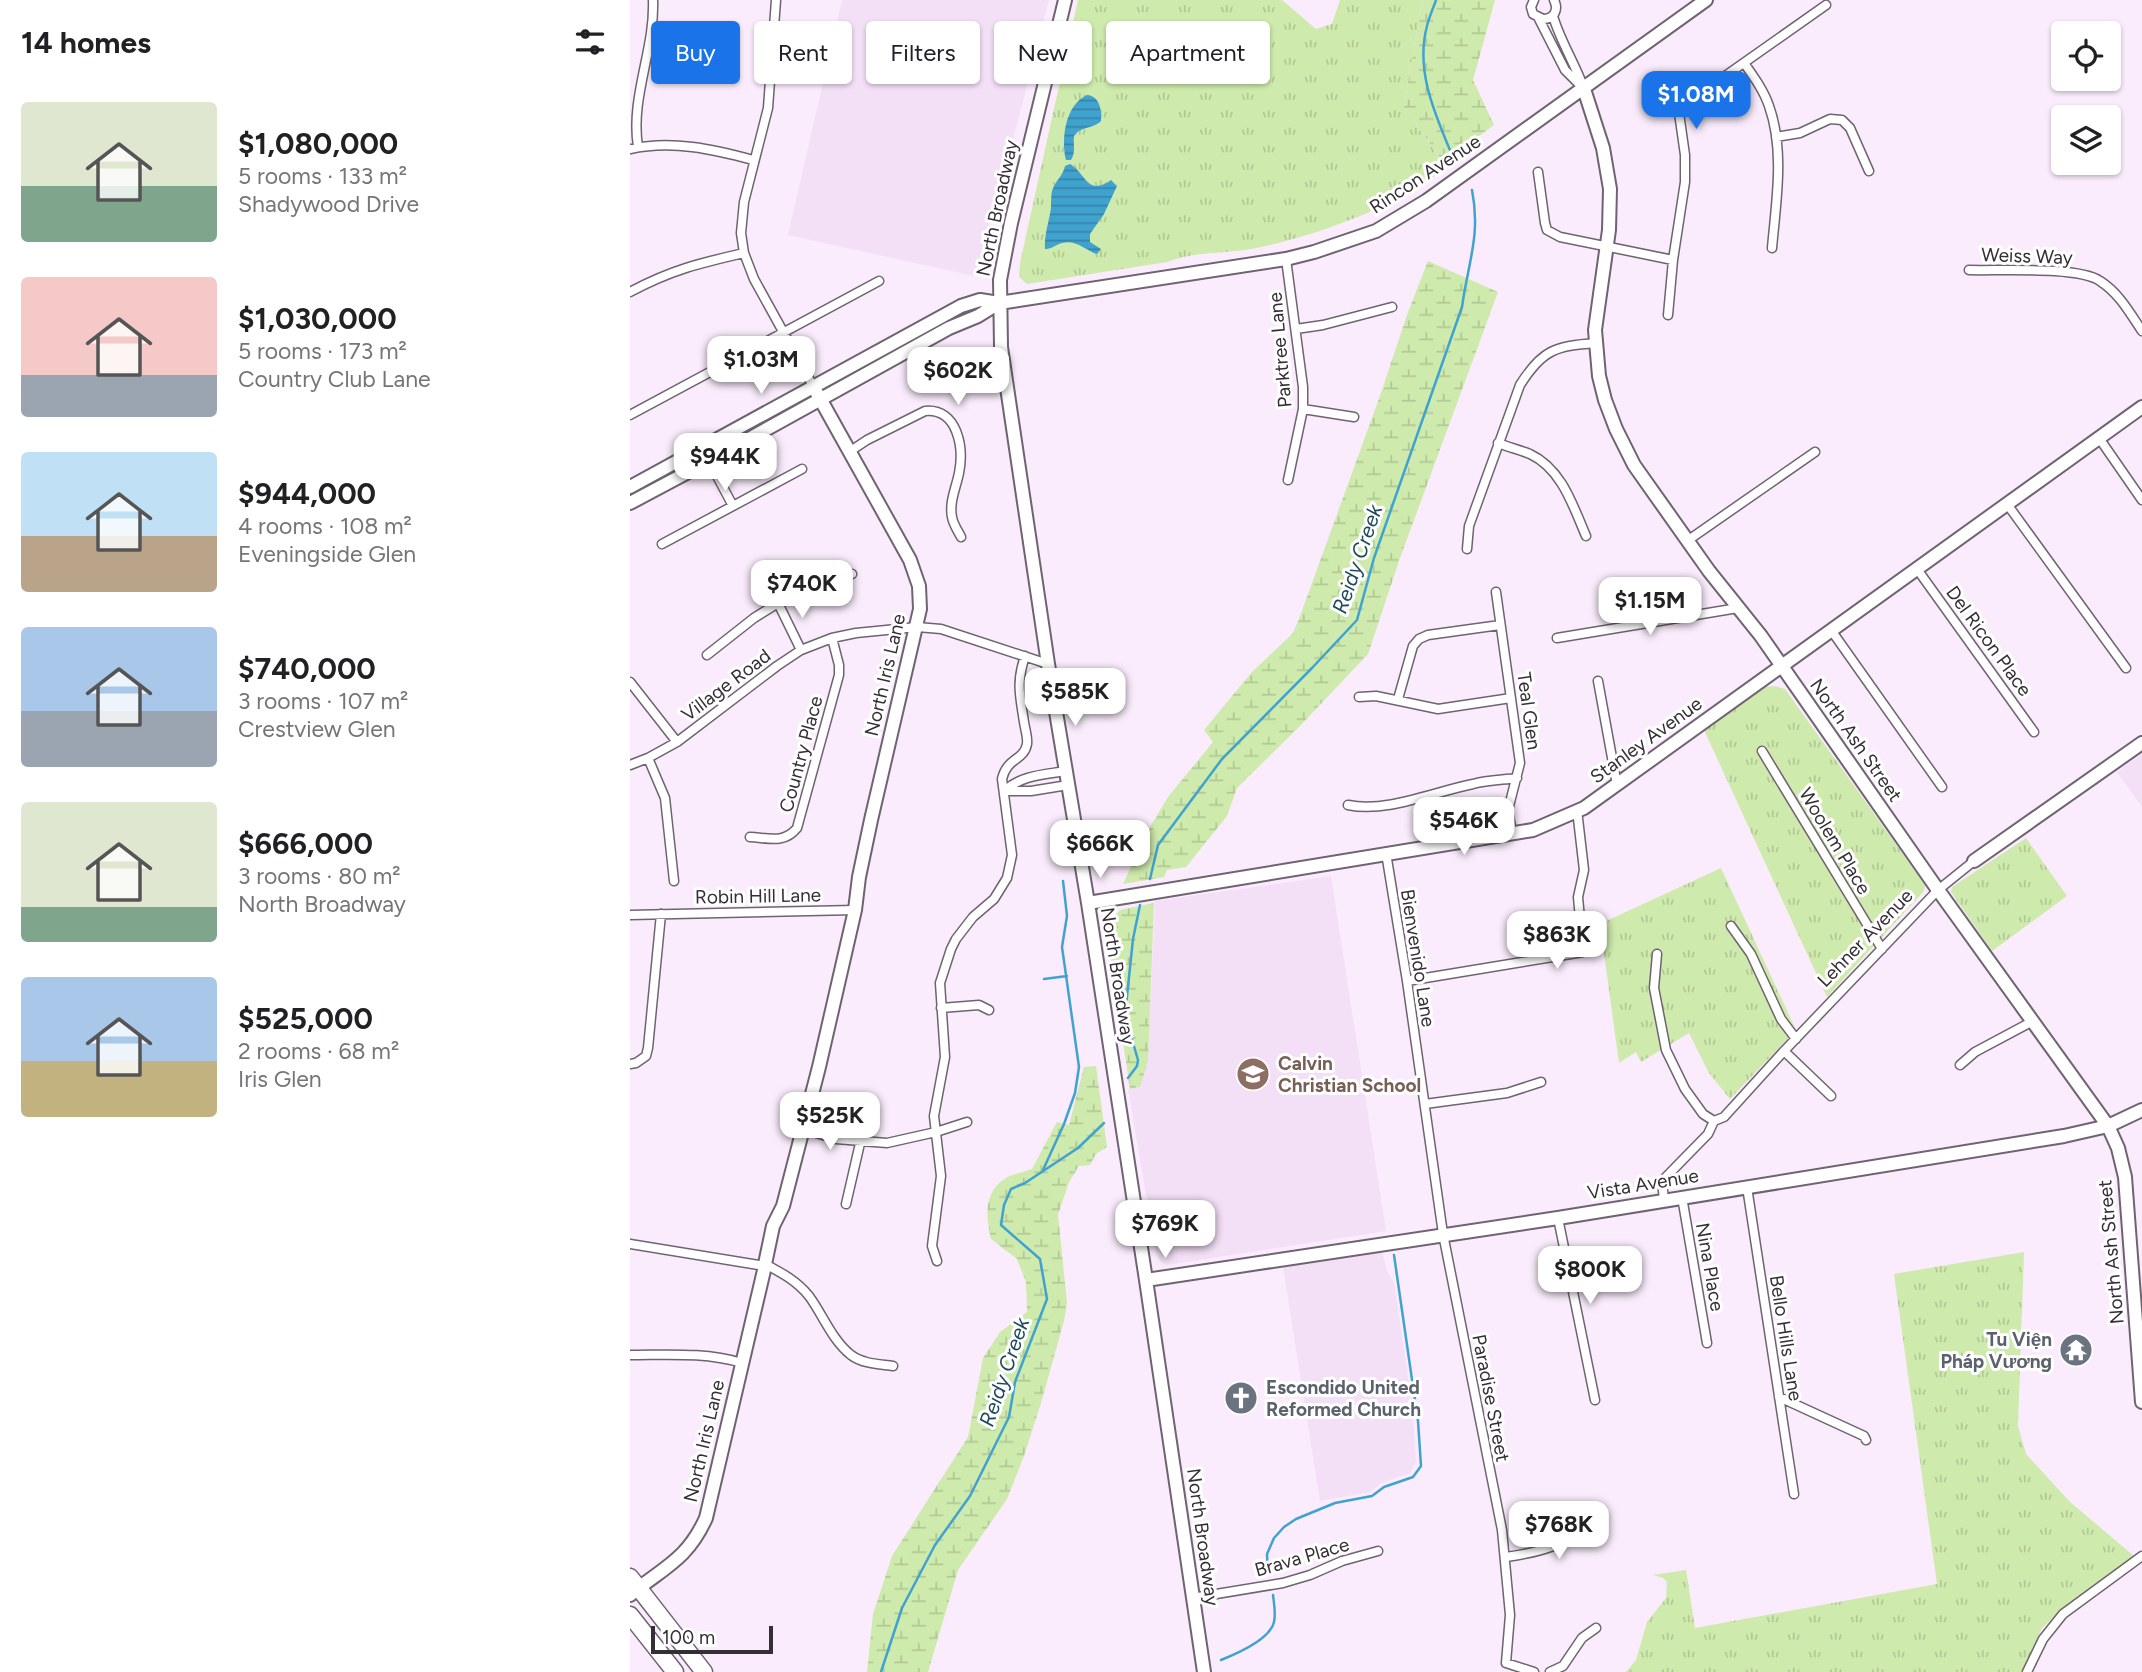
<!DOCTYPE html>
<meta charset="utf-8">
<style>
:root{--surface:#fff;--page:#f6f6f6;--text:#202124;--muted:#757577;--accent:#1a73e8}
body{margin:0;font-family:Figtree,sans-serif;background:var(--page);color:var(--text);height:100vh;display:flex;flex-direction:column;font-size:26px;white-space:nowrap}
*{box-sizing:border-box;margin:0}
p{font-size:23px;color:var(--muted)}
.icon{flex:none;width:38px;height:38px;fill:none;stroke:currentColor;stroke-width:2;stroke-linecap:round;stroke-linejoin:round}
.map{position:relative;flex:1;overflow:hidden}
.sheet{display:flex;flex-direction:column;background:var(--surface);width:630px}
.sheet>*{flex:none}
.banner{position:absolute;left:21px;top:21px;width:665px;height:63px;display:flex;gap:14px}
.buttons{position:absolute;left:1421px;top:21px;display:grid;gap:14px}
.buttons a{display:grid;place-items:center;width:70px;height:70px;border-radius:7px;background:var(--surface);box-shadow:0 2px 5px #0004;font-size:35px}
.scale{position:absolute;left:21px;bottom:18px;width:122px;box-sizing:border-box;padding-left:7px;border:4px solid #342e35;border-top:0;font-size:19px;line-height:24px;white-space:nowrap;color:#342e35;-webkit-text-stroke:5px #fff;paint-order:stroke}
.price{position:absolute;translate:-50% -60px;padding:0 16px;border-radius:14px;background:#fff;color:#222;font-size:23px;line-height:46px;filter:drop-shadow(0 2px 4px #0008)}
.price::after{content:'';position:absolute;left:50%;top:42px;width:21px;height:16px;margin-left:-10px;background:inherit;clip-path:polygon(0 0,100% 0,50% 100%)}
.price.active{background:var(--accent);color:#fff}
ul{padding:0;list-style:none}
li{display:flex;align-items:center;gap:21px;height:175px;padding:0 21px}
li span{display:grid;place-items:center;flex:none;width:196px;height:140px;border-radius:7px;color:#555}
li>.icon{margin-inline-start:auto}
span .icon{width:84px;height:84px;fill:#fffc;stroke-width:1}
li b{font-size:30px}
h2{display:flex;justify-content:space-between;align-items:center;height:84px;padding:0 21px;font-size:30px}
.chip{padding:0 24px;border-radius:7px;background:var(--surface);box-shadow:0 2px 5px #0004;font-size:24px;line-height:63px}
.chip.active{background:var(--accent);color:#fff}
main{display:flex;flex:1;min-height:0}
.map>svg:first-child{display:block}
.built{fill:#f3dff6}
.grass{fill:url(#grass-tufts)}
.wetland{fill:url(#wetland-marsh)}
.water{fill:url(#water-rules)}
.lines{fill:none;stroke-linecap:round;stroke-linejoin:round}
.stream{stroke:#40a2cf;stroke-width:2.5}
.street-casing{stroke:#6f6371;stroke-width:11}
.secondary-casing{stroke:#6f6371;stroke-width:16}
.highway-casing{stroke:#6f6371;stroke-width:19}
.street{stroke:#fff;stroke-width:8}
.secondary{stroke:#fff;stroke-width:12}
.highway{stroke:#fff;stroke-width:16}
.labels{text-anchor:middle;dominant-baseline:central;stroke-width:6;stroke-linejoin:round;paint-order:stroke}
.street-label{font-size:19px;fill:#342e35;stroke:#fff}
.education-label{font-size:19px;font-weight:bold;fill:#785e54;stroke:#fff;text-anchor:start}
.worship-label{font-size:19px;font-weight:bold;fill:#5b616d;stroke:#fff;text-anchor:end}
.water-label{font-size:21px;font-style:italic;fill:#1f485c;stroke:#fff}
</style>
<main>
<section class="sheet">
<h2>14 homes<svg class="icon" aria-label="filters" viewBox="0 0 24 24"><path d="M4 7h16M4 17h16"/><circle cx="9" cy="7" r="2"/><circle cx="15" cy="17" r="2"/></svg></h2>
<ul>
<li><span style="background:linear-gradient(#dfe7d0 60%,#7fa58c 0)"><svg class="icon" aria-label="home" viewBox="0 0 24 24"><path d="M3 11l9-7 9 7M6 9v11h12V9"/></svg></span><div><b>$1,080,000</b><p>5 rooms · 133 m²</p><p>Shadywood Drive</p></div></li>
<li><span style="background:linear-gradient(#f6c9c9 70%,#9aa5b1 0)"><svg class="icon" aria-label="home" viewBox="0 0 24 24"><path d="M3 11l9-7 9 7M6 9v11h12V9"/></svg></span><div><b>$1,030,000</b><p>5 rooms · 173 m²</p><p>Country Club Lane</p></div></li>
<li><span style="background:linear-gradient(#bfe0f5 60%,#b9a48a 0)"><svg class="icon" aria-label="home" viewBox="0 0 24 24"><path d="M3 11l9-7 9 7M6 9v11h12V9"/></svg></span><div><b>$944,000</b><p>4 rooms · 108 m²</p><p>Eveningside Glen</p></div></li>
<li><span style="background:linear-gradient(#a9c7e8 60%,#9aa5b1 0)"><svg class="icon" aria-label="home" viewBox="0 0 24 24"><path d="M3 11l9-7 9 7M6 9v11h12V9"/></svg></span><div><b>$740,000</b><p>3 rooms · 107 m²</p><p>Crestview Glen</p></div></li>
<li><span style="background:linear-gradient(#dfe7d0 75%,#7fa58c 0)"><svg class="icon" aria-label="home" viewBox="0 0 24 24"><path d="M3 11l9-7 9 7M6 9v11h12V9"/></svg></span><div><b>$666,000</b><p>3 rooms · 80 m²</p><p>North Broadway</p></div></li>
<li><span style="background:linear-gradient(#a9c7e8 60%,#c2b280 0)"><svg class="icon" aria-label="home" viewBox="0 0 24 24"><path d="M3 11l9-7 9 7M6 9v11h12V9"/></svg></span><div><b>$525,000</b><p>2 rooms · 68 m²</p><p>Iris Glen</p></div></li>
</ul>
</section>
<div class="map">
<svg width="1512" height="1672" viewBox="0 0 1512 1672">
<defs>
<pattern id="grass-tufts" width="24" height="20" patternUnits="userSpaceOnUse" patternTransform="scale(1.75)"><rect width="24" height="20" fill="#ceeaac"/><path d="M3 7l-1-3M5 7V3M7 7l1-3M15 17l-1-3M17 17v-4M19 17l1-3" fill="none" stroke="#b2c995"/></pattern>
<pattern id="wetland-marsh" width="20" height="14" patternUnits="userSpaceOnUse" patternTransform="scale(1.75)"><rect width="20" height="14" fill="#ceeaac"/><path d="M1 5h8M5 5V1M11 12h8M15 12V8" fill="none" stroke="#b2c995"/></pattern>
<pattern id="water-rules" width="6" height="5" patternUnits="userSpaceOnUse" patternTransform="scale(1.75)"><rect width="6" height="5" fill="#40a2cf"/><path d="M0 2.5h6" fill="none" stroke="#3684a9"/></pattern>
</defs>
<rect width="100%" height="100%" fill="#faecfc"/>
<path class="built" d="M212 0H419L378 159 344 276 158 235Z
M1512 754V807L1487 772Z
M701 876 756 1231 537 1265 531 1262 526 1253 498 1089 510 1087 518 1061 525 901Z
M752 1252 757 1271 764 1283 782 1403 786 1462 780 1473 751 1483 740 1492 690 1501 653 1267Z"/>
<path class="grass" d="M448 0H652L686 29 702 24 710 0H792L774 107 816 167C806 174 797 183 786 190 776 196 764 201 753 206 711 225 667 240 621 249 593 254 565 251 537 262L397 284 389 277 390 263Z
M1145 686 1155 689 1295 885 1294 891 1197 997 1074 730 1136 687Z
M1396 838 1437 896 1362 951 1321 892 1322 887Z
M1091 868 1166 1030 1100 1099 1079 1073 1059 1033 1011 1062 1006 1052 989 1063 970 924Z
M1394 1252 1388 1426 1396 1454 1440 1502 1504 1556 1437 1605 1412 1628 1392 1672H996L1006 1660 1017 1622 1036 1598 1037 1582 1033 1578 1023 1575 1056 1570 1065 1628 1307 1584 1264 1274Z"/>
<path class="wetland" d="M792 0H865L843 80 864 125 813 162 774 107Z
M798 261 868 292 770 558 738 654 669 727 607 788 597 816 556 867 537 870 534 877 493 884 520 827 538 797 583 742 574 730 622 672 663 633 669 619 751 393 778 312Z
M524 903 518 1061 510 1087 500 1089 476 926 490 910Z
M466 1066 477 1147 466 1154 460 1165 449 1166 439 1182 428 1215 437 1303 434 1321 411 1403 394 1456 377 1499 328 1570 298 1672H237L243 1614 262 1556 338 1437 353 1358 370 1332 397 1312 396 1282 387 1259 361 1239C356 1217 353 1192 376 1178 383 1174 394 1172 402 1169L427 1122 439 1125 454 1067Z"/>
<path class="water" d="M457 95C470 96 472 111 471 121 463 129 451 126 444 136 443 145 446 152 441 160H436C431 139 435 105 457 95Z
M440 164C456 173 457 197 481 180L487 186 474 214 460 234V242L471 249 467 254C455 250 446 239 432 243 425 245 422 249 415 249 414 235 419 222 421 208 421 203 421 196 422 191 425 181 433 176 435 166Z"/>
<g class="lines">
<path class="stream" d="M806 0C803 9 799 17 797 26 785 71 805 114 822 155
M520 879 528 845 592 759 682 668 727 620 744 558 832 307C838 263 851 235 842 190
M414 979 437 976
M498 1078 507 1066 508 1060 495 1015 503 939 510 905
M413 1170 434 1124 445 1093 449 1067 432 947 437 916 433 881
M638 1574 637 1554 644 1538 654 1527 666 1519 705 1503 742 1496 754 1487 783 1477 791 1466 788 1421 764 1255
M591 1660C606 1654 640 1640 644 1622 646 1614 644 1603 643 1595
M251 1672 272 1608 305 1545 340 1496 379 1417 385 1382 417 1299 410 1259 371 1225 374 1205 381 1189 395 1183 448 1148 474 1123"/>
<defs>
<path id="street" d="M146 0 138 108 114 202 111 233 114 253 124 279 183 386
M904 0 901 7 903 14 913 19C924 19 929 10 924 0
M923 16C930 40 944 62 953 86
M909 19 935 70 954 89
M1114 63C1124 77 1134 91 1139 106 1155 151 1146 202 1142 248
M1146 137 1170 133 1200 119 1212 120 1220 128 1239 171
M8 147C0 97 25 50 23 0
M0 149C42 140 83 149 123 160
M908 172 915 223 917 230 930 237 1043 260
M656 259 673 387V409L658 480
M1339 270C1369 271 1448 266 1470 281 1489 293 1500 313 1512 331
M0 292C41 270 70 263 114 253
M1038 315 1043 260 1055 182V155L1049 113 1054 105 1196 5
M666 329 693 325 762 307
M673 409 724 417
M0 415 249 281
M1469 438 1512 500
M868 443C878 447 890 450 900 454 932 469 943 506 956 536
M72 448 103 506
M219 452 237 440 295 411C328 408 334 448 329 473 326 488 319 502 322 517 323 524 328 531 331 537
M1377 504 1496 668
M1057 541 1185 452
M32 544 172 469
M837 549 839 526 890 385C912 350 925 346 966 343
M1287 569 1404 732
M866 592 890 763 878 810 882 833
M148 603 171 650
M1201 630 1312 787
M927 638 1108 608
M77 655 124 618 148 603 222 574
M968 681 987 785
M0 682 47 742
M729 697 746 696 808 709 881 698
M768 699 783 646 789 639 798 635 870 625
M1132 751 1252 949
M18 758 35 798 44 881
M0 765 18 758 47 742 147 666 171 650 202 638 226 633 287 627 311 629 418 664
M374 791C392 775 412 775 436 771
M374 791H401L438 785
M718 805C757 813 803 792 843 784 857 780 872 780 887 778
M120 837C139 838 154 844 167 828L209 675V665L202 638
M756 853 777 981 813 1234 872 1530 880 1615 876 1663 904 1672
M0 915 225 910
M1101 926 1121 954 1151 1019 1166 1039
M1027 954 1024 988 1036 1050 1055 1089 1073 1114 1084 1121
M777 981 953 952 948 897 954 870 947 810
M311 1008 349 1005 359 1010
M1154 1051 1201 1096
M0 1064 6 1063 16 1056 18 1048 31 914
M1330 1065 1345 1052 1403 1021
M795 1104 877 1093 911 1082
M176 1118 200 1124 229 1138
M173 1129 206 1139 257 1143 306 1132 337 1122
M1117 1187 1164 1494
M1052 1197 1077 1343
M1034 1200 1032 1181 1078 1134 1084 1121 1094 1117 1154 1051 1308 890 1344 861
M216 1204 231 1139
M928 1218 965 1400
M0 1244 135 1266V1264C152 1273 167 1281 179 1296 193 1315 202 1340 221 1355 233 1364 249 1364 263 1366
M307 1261 302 1246 311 1176 304 1116 315 1057 310 983 321 949 326 939 343 917 364 899 377 878 382 855 372 779C377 757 394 761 397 744 398 738 395 729 394 722 390 695 386 683 395 656
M0 1355C38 1355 75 1352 112 1363
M1149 1397 1234 1436 1236 1440
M876 1557C912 1552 935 1545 963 1522
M562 1598 653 1583 680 1575 712 1561 748 1551
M920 1672 933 1666 952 1638 966 1628
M1397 1672 1413 1639 1433 1614 1512 1556"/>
<path id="secondary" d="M435 0 381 223 370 280 371 347 418 664 458 903 516 1280 574 1672
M954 89 973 148 980 189 979 230 965 330 969 376 975 400 986 429 1004 465 1079 571 1131 636 1308 890 1478 1126 1488 1148 1495 1177 1512 1402
M0 487 331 306 350 300 369 303 656 259 684 252 746 231 796 201 1076 0
M0 503 79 461 319 328 348 316 369 303
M1344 861 1512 743
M458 903 903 830 954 808 1512 407
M135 1264 143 1226 153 1206 189 1067 225 910 229 877 241 820 290 609 289 586 280 560 183 386
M516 1280 928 1218 1434 1136 1478 1126 1512 1110
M0 1595C34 1567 57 1560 76 1518L135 1266"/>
<path id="highway" d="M0 1577 74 1672
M0 1615 45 1672"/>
</defs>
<use href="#street" class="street-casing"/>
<use href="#secondary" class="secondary-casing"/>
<use href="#highway" class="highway-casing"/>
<use href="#street" class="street"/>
<use href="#secondary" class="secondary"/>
<use href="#highway" class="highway"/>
</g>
<defs>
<symbol id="school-disc" viewBox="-11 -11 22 22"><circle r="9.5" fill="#8d6e63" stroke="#fff"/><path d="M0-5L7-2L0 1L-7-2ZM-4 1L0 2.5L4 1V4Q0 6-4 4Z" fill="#fff"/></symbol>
<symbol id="temple-disc" viewBox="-11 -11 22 22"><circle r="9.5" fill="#6b7280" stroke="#fff"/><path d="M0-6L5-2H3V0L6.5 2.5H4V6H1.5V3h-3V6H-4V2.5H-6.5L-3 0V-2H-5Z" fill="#fff"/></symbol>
<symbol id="church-disc" viewBox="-11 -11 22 22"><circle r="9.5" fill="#6b7280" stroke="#fff"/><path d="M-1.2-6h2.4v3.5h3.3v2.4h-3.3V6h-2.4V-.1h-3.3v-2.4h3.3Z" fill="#fff"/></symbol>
</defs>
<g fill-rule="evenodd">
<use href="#school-disc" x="604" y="1055" width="38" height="38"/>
<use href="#temple-disc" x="1427" y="1331" width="38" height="38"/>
<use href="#church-disc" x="592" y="1379" width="38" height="38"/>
</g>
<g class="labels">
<g class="street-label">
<text transform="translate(795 174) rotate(-33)">Rincon Avenue</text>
<text transform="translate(367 208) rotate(-78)">North Broadway</text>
<text transform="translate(1397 256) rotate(2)">Weiss Way</text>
<text transform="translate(650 350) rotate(-95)">Parktree Lane</text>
<text transform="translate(1359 641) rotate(54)">Del Ricon Place</text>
<text transform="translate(255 675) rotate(-77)">North Iris Lane</text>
<text transform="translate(96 685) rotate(-37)">Village Road</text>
<text transform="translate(899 711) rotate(82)">Teal Glen</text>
<text transform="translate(1016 740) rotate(-36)">Stanley Avenue</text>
<text transform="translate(1226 740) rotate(55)">North Ash Street</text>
<text transform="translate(171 754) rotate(-75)">Country Place</text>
<text transform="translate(1205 841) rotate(59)">Woolem Place</text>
<text transform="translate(128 896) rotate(-1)">Robin Hill Lane</text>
<text transform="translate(1235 938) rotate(-46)">Lehner Avenue</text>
<text transform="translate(788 958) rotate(81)">Bienvenido Lane</text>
<text transform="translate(488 976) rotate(81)">North Broadway</text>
<text transform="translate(1013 1184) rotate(-9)">Vista Avenue</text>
<text transform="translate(1481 1252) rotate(-95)">North Ash Street</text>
<text transform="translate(1080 1267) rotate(80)">Nina Place</text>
<text transform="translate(1156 1338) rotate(81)">Bello Hills Lane</text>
<text transform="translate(861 1398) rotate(79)">Paradise Street</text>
<text transform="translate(74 1441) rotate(-77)">North Iris Lane</text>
<text transform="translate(573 1537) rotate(82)">North Broadway</text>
<text transform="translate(672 1557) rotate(-16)">Brava Place</text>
</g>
<g class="education-label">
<text x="648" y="1063">Calvin<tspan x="648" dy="22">Christian School</tspan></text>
</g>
<g class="worship-label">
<text x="1422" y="1339">Tu Viện<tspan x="1422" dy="22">Pháp Vương</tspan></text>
<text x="636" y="1387" text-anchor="start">Escondido United<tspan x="636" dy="22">Reformed Church</tspan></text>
</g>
<g class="water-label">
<text transform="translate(727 559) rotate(-71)">Reidy Creek</text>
<text transform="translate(374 1372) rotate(-71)">Reidy Creek</text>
</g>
</g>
</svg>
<div class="buttons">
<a><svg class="icon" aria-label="locate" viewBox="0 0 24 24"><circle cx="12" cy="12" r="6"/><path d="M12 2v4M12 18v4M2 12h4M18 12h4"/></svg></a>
<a><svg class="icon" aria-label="layers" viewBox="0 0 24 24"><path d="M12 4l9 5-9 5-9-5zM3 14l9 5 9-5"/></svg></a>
</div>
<div class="scale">100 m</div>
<b class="price active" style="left:1066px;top:131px">$1.08M</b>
<b class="price" style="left:131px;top:396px">$1.03M</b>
<b class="price" style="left:328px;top:407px">$602K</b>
<b class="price" style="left:95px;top:493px">$944K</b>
<b class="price" style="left:172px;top:620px">$740K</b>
<b class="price" style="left:1020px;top:637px">$1.15M</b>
<b class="price" style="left:445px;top:728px">$585K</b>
<b class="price" style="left:834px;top:857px">$546K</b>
<b class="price" style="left:470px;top:880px">$666K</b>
<b class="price" style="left:927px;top:971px">$863K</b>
<b class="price" style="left:200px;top:1152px">$525K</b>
<b class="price" style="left:535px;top:1260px">$769K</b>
<b class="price" style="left:960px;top:1306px">$800K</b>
<b class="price" style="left:929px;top:1561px">$768K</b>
<div class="banner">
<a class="chip active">Buy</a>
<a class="chip">Rent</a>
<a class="chip">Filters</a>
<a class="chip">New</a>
<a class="chip">Apartment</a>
</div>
</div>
</main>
